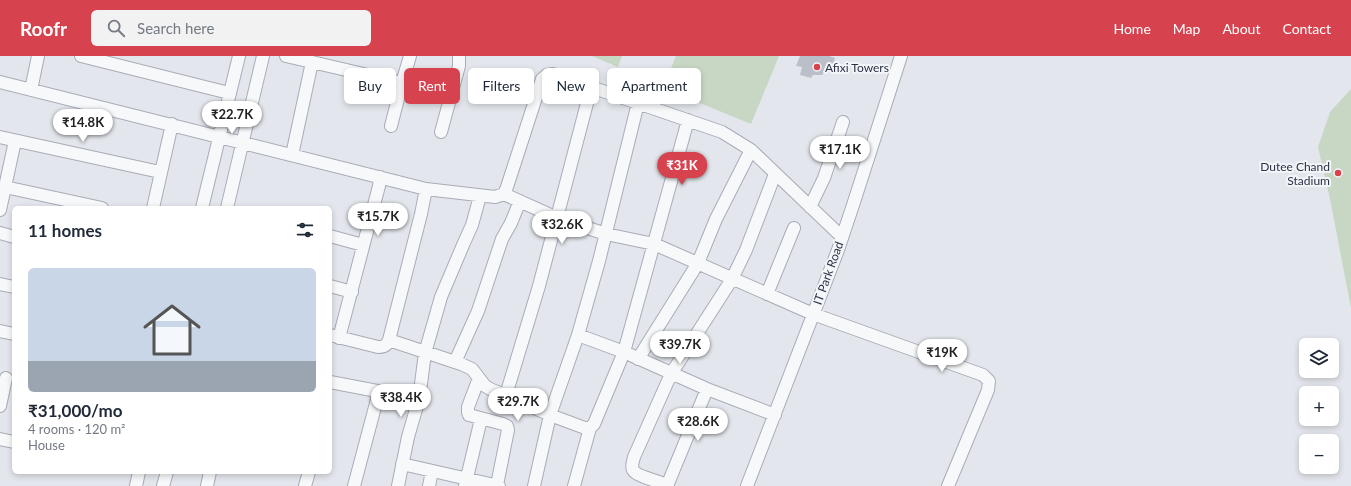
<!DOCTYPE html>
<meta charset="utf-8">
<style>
:root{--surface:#fff;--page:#f2f2f3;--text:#1f2937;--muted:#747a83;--accent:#d6434f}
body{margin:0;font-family:Lato,sans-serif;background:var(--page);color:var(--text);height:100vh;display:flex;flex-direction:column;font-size:15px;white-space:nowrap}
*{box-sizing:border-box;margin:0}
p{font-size:13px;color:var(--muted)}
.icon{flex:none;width:22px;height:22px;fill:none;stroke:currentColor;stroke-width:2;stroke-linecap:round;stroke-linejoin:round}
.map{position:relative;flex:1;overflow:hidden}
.drawer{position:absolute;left:12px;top:150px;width:320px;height:268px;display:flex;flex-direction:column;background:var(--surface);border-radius:6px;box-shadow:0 2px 6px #0003}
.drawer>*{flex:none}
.hud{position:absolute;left:344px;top:12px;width:380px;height:36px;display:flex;gap:8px}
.controls{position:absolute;left:1299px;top:282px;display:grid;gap:8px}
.controls a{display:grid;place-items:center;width:40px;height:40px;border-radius:6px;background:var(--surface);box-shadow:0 2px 6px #0003;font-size:20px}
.price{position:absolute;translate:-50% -34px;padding:0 9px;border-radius:14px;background:#fff;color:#222;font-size:13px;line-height:26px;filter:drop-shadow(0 1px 2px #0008)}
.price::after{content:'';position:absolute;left:50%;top:24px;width:12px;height:9px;margin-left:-6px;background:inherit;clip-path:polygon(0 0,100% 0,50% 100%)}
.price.selected{background:var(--accent);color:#fff}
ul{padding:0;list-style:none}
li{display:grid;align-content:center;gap:8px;height:212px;padding:0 16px}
li span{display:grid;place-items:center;height:124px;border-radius:6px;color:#555}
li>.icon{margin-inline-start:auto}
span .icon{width:72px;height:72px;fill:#fffc;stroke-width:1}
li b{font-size:17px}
h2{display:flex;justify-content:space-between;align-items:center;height:48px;padding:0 16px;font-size:17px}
.tag{padding:0 14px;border-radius:6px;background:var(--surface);box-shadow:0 2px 6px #0003;font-size:14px;line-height:36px}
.tag.selected{background:var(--accent);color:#fff}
header{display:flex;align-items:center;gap:24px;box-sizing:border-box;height:56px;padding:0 20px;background:var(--accent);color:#fff}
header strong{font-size:19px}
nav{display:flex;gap:22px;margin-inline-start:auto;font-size:14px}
.search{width:280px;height:36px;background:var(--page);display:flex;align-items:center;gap:10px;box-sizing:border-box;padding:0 14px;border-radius:6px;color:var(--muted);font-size:15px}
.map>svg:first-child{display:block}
.green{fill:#c8d7c4}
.building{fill:#babfca}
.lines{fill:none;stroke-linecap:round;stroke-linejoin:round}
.street-casing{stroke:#a8acb7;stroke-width:14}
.street{stroke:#f7f8fa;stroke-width:12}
.poi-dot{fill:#d6434f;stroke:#f4f5f9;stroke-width:1.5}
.labels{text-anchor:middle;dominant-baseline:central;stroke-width:4;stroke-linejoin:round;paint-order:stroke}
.poi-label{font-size:12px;fill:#2a3246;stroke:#f4f5f9;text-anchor:start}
.street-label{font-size:12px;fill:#2a3246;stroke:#f4f5f9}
</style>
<header>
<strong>Roofr</strong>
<div class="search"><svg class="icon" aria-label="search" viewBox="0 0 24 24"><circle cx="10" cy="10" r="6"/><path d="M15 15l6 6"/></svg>Search here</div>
<nav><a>Home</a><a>Map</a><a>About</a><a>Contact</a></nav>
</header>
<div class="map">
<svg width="1351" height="430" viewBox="0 0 1351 430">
<rect width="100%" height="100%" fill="#e3e6ec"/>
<path class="green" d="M592 0H622L618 11Z
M676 0H779L751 68 663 32Z
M1351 33V252L1330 143 1318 91 1330 56Z"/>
<path class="building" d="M800 0H829L835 2 832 12H829L822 19H813L811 22 800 19 802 11 796 10Z"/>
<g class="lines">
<defs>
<path id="street" d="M81 0 229 37
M286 0 402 27
M0 26 426 133 495 141 504 138 507 131 542 23 547 19 553 18 722 76 751 94 842 181
M31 34 38 0
M391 70 402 27 410 0
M441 76 459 10V0
M0 81 160 116
M292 99 312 6
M5 131 102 152
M504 138 557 162 606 178 654 188 813 258 983 319 989 325 988 334 948 430
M810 151 824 122 843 66
M153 152 172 68
M202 152 239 0
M227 152 263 0
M0 154 15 85
M0 177 14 181
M330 180 363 189
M0 228 14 231
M330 230 352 236
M767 238 794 172
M0 275 14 278
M330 279 378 291C384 291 386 290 389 284L421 158 426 133
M578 279 624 296 707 333 775 359
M339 282 379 130 380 121
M389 284 461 308 472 313 485 330 492 334 506 339 550 359 585 372H590L594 368 624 296 688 64
M638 303 698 207 716 163 751 94
M455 306 478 255 502 183 511 167 520 145
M479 322 468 351V356L469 359 503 368 507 370 508 374 497 429
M330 326 419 343
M506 339 539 230 591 32
M0 350 6 322
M0 383 14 386
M402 408 499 430
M668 429C660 426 636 420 633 414 631 410 633 405 634 401L671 318 732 223 746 194 775 118
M136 430 139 416
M163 430 167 416
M207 430 210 416
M305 430 309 416
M354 430 379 336
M398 430 408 381 419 343 425 297 441 241 463 189 472 169 480 140
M429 430 432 415
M465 430 481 363
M534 430 550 359 578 279 599 205 638 47
M574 430 590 372
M667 430 707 333
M747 430 838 194 854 146 901 0"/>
</defs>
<use href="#street" class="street-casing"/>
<use href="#street" class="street"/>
</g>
<g class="poi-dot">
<circle cx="817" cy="11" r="4"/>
<circle cx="1338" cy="117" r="4"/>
</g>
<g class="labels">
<g class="poi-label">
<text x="825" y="11">Afixi Towers</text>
<text x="1330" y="110" text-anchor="end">Dutee Chand<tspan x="1330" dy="14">Stadium</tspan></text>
</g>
<g class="street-label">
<text transform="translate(828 217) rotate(-70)">IT Park Road</text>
</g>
</g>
</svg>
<div class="controls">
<a><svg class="icon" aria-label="layers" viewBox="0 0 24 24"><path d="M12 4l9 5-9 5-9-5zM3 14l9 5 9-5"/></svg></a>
<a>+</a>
<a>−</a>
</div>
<b class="price" style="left:232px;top:79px">₹22.7K</b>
<b class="price" style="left:83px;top:87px">₹14.8K</b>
<b class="price" style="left:840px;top:114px">₹17.1K</b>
<b class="price selected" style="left:682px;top:130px">₹31K</b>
<b class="price" style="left:378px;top:181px">₹15.7K</b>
<b class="price" style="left:562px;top:189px">₹32.6K</b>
<b class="price" style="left:680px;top:309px">₹39.7K</b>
<b class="price" style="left:942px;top:317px">₹19K</b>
<b class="price" style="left:401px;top:362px">₹38.4K</b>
<b class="price" style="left:518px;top:366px">₹29.7K</b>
<b class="price" style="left:698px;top:386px">₹28.6K</b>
<div class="hud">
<a class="tag">Buy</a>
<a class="tag selected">Rent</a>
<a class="tag">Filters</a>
<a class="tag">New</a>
<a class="tag">Apartment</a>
</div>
<section class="drawer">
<h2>11 homes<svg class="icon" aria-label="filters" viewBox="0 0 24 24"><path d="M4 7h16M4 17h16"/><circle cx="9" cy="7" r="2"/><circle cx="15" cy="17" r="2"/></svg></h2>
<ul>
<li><span style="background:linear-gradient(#c9d6e8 75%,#9aa5b1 0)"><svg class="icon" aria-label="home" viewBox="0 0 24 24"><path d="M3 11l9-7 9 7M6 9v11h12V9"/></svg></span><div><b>₹31,000/mo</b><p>4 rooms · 120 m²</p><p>House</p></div></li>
</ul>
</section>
</div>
